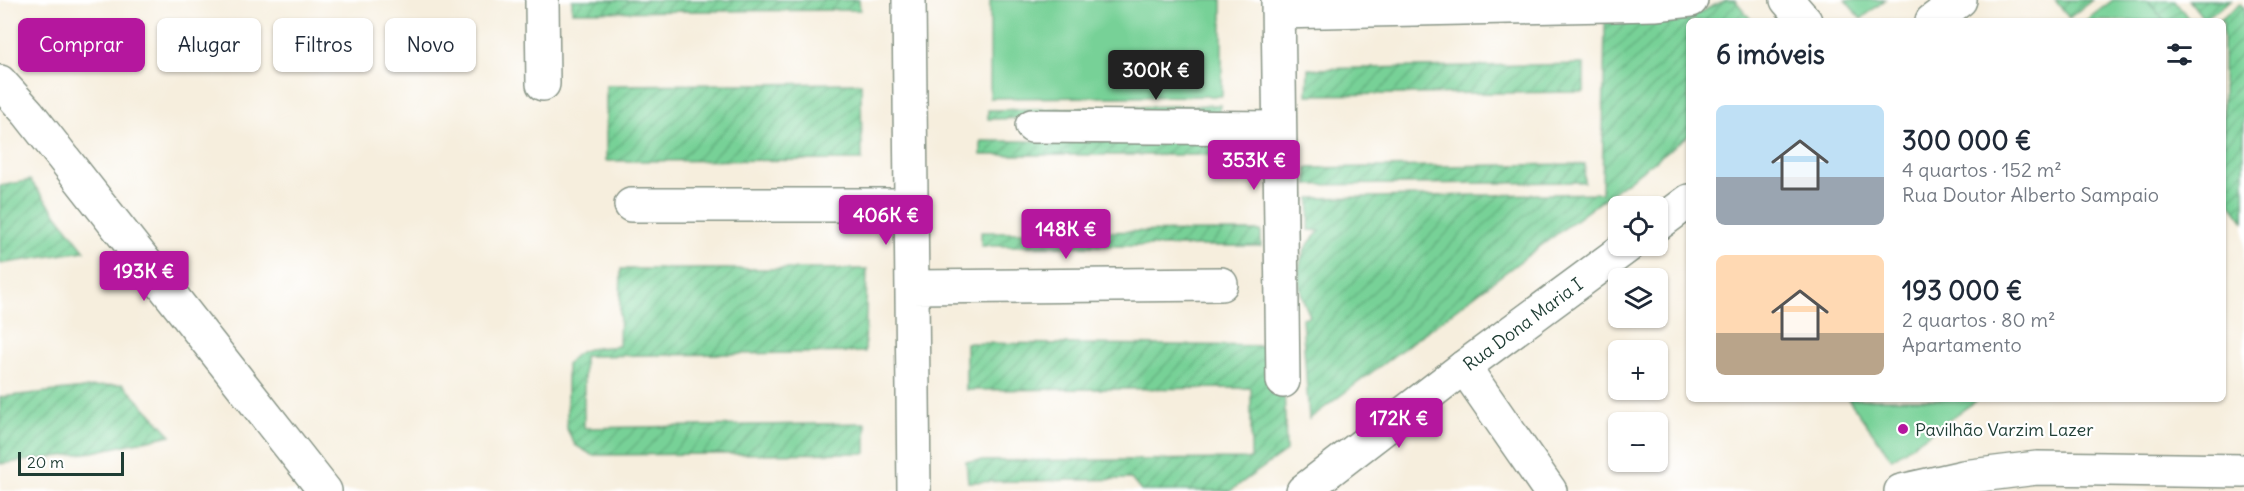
<!DOCTYPE html>
<html lang="pt">
<meta charset="utf-8">
<style>
:root{--surface:#fff;--page:#f6f6f7;--text:#1f2937;--muted:#747a83;--accent:#b5179e}
body{margin:0;font-family:Delius,sans-serif;background:var(--page);color:var(--text);height:100vh;display:flex;flex-direction:column;font-size:22px;white-space:nowrap}
*{box-sizing:border-box;margin:0}
p{font-size:20px;color:var(--muted)}
.icon{flex:none;width:33px;height:33px;fill:none;stroke:currentColor;stroke-width:2;stroke-linecap:round;stroke-linejoin:round}
.map{position:relative;flex:1;overflow:hidden}
.panel{position:absolute;left:1686px;top:18px;width:540px;height:384px;display:flex;flex-direction:column;background:var(--surface);border-radius:9px;box-shadow:0 2px 4px #0004}
.panel>*{flex:none}
.top-card{position:absolute;left:18px;top:18px;width:570px;height:54px;display:flex;gap:12px}
.fabs{position:absolute;left:1608px;top:196px;display:grid;gap:12px}
.fabs a{display:grid;place-items:center;width:60px;height:60px;border-radius:9px;background:var(--surface);box-shadow:0 2px 4px #0004;font-size:30px}
.scale{position:absolute;left:18px;bottom:15px;width:106px;box-sizing:border-box;padding-left:6px;border:3px solid #1f3d34;border-top:0;font-size:16px;line-height:21px;white-space:nowrap;color:#1f3d34;-webkit-text-stroke:4px #fff;paint-order:stroke}
.price{position:absolute;translate:-50% -51px;padding:0 14px;border-radius:6px;background:var(--accent);color:#fff;font-size:20px;line-height:39px;filter:drop-shadow(0 2px 3px #0008)}
.price::after{content:'';position:absolute;left:50%;top:36px;width:18px;height:14px;margin-left:-9px;background:inherit;clip-path:polygon(0 0,100% 0,50% 100%)}
.price.active{background:#222;color:#fff}
ul{padding:0;list-style:none}
li{display:flex;align-items:center;gap:18px;height:150px;padding:0 30px}
li span{display:grid;place-items:center;flex:none;width:168px;height:120px;border-radius:9px;color:#555}
li>.icon{margin-inline-start:auto}
span .icon{width:72px;height:72px;fill:#fffc;stroke-width:1}
li b{font-size:26px}
h2{display:flex;justify-content:space-between;align-items:center;height:72px;padding:0 30px;font-size:26px}
.tag{padding:0 21px;border-radius:9px;background:var(--surface);box-shadow:0 2px 4px #0004;font-size:21px;line-height:54px}
.tag.active{background:var(--accent);color:#fff}
.map>svg:first-child{display:block}
.grass{fill:url(#grass-tufts);stroke:#4b8766;stroke-width:1.5}
.park{fill:#77d197;stroke:#4b8766;stroke-width:1.5}
.garden{fill:url(#garden-furrows);stroke:#4b8766;stroke-width:1.5}
.lines{fill:none;stroke-linecap:round;stroke-linejoin:round}
.minor-casing{stroke:#8a9688;stroke-width:36}
.major-casing{stroke:#8a9688;stroke-width:36}
.minor{stroke:#fff;stroke-width:33}
.major{stroke:#fff;stroke-width:33}
.poi-dot{fill:#b5179e;stroke:#fff;stroke-width:2}
.labels{text-anchor:middle;dominant-baseline:central;stroke-width:4.5;stroke-linejoin:round;paint-order:stroke}
.street-label{font-size:18px;fill:#1f3d34;stroke:#fff}
.poi-label{font-size:18px;fill:#1f3d34;stroke:#fff;text-anchor:start}
</style>
<div class="map">
<svg width="2244" height="491" viewBox="0 0 2244 491">
<defs>
<pattern id="grass-tufts" width="24" height="20" patternUnits="userSpaceOnUse" patternTransform="scale(1.5)"><rect width="24" height="20" fill="#77d197"/><path d="M3 7l-1-3M5 7V3M7 7l1-3M15 17l-1-3M17 17v-4M19 17l1-3" fill="none" stroke="#61ab7c"/></pattern>
<pattern id="garden-furrows" width="10" height="10" patternUnits="userSpaceOnUse" patternTransform="scale(1.5)"><rect width="10" height="10" fill="#77d197"/><path d="M-1 1l2-2M0 10L10 0M9 11l2-2" fill="none" stroke="#61ab7c"/></pattern>
</defs>
<rect width="100%" height="100%" fill="#fff"/>
<filter id="ink" filterUnits="userSpaceOnUse"><feTurbulence type="fractalNoise" baseFrequency=".0167" numOctaves="2"/><feDisplacementMap in="SourceGraphic" scale="12" xChannelSelector="R" yChannelSelector="G"/><feConvolveMatrix kernelMatrix="1 2 1 2 8 2 1 2 1" color-interpolation-filters="sRGB"/></filter>
<filter id="wash" filterUnits="userSpaceOnUse"><feTurbulence type="fractalNoise" baseFrequency=".008" numOctaves="4" result="noise"/><feDisplacementMap in="SourceGraphic" scale="24" xChannelSelector="R" yChannelSelector="G"/><feGaussianBlur stdDeviation="1.35" result="paint"/><feColorMatrix in="noise" values="0 0 0 0 0 0 0 0 0 0 0 0 0 0 0 0 0 1.4 0 .05"/><feComposite in="paint" operator="in"/></filter>
<g filter="url(#wash)">
<rect width="100%" height="100%" fill="#f6eedd"/>
<path class="grass" d="M1845 0H1885L1861 19Z"/>
<path class="park" d="M990 0H1222V96L990 98Z
M2113 0H2148L2164 21H2085Z
M1848 399H1979L1892 459Z"/>
<path class="garden" d="M572 0H859L860 10 572 12Z
M1726 0H1735L1752 21H1689V135L1309 419 1302 318 1310 316C1295 286 1292 256 1320 231L1309 230 1310 198 1602 193 1605 22 1624 23 1698 13Z
M2055 0H2092L2069 18Z
M2148 0H2175L2190 21H2164Z
M2189 0H2231L2204 19Z
M2240 4 2244 7V222L2223 193V21H2218Z
M1584 64V92L1307 95 1308 69Z
M861 83 862 160 606 161V85Z
M1220 105 1219 114 988 119V110Z
M981 141H1261L1260 155H981Z
M1585 164 1584 182 1307 185V168Z
M30 180 85 251 0 264V186Z
M1261 231V246H981V232Z
M621 269H867L865 352 584 356V428L866 423V453L592 455 575 445 567 429V364C582 344 596 349 619 346Z
M966 343 1283 346 1286 451 1230 491H1141L1131 479 968 482 966 461 1251 459V388L966 390Z
M123 384 171 435 93 452 0 464V397Z"/>
</g>
<g filter="url(#ink)">
<g class="lines">
<defs>
<path id="minor" d="M542 0 543 84
M909 0 914 491
M1278 0 1283 381
M1787 0 1805 21
M1278 12 1655 4 1691 0
M1032 126 1279 128
M631 205H911
M912 287 1221 284
M1464 367 1550 491
M1901 491 1963 477 2037 468 2244 471"/>
<g id="major">
<path d="M1932 21 1960 0"/>
<path d="M0 82 28 113 325 491"/>
<path d="M1658 224 1689 201"/>
<path id="s1" d="M1303 491 1464 367 1628 246"/>
</g>
</defs>
<use href="#minor" class="minor-casing"/>
<use href="#major" class="major-casing"/>
<use href="#minor" class="minor"/>
<use href="#major" class="major"/>
</g>
</g>
<circle class="poi-dot" cx="1903" cy="429" r="6"/>
<g class="labels">
<g class="street-label">
<text stroke="none"><textPath href="#s1" startOffset="276">Rua Dona Maria I</textPath></text>
</g>
<g class="poi-label">
<text x="1915" y="429">Pavilhão Varzim Lazer</text>
</g>
</g>
</svg>
<div class="fabs">
<a><svg class="icon" aria-label="locate" viewBox="0 0 24 24"><circle cx="12" cy="12" r="6"/><path d="M12 2v4M12 18v4M2 12h4M18 12h4"/></svg></a>
<a><svg class="icon" aria-label="layers" viewBox="0 0 24 24"><path d="M12 4l9 5-9 5-9-5zM3 14l9 5 9-5"/></svg></a>
<a>+</a>
<a>−</a>
</div>
<div class="scale">20 m</div>
<b class="price active" style="left:1156px;top:101px">300K €</b>
<b class="price" style="left:1254px;top:191px">353K €</b>
<b class="price" style="left:886px;top:246px">406K €</b>
<b class="price" style="left:1066px;top:260px">148K €</b>
<b class="price" style="left:144px;top:302px">193K €</b>
<b class="price" style="left:1399px;top:449px">172K €</b>
<div class="top-card">
<a class="tag active">Comprar</a>
<a class="tag">Alugar</a>
<a class="tag">Filtros</a>
<a class="tag">Novo</a>
</div>
<section class="panel">
<h2>6 imóveis<svg class="icon" aria-label="filters" viewBox="0 0 24 24"><path d="M4 7h16M4 17h16"/><circle cx="9" cy="7" r="2"/><circle cx="15" cy="17" r="2"/></svg></h2>
<ul>
<li><span style="background:linear-gradient(#bfe0f5 60%,#9aa5b1 0)"><svg class="icon" aria-label="home" viewBox="0 0 24 24"><path d="M3 11l9-7 9 7M6 9v11h12V9"/></svg></span><div><b>300 000 €</b><p>4 quartos · 152 m²</p><p>Rua Doutor Alberto Sampaio</p></div></li>
<li><span style="background:linear-gradient(#ffd9b3 65%,#b9a48a 0)"><svg class="icon" aria-label="home" viewBox="0 0 24 24"><path d="M3 11l9-7 9 7M6 9v11h12V9"/></svg></span><div><b>193 000 €</b><p>2 quartos · 80 m²</p><p>Apartamento</p></div></li>
</ul>
</section>
</div>
